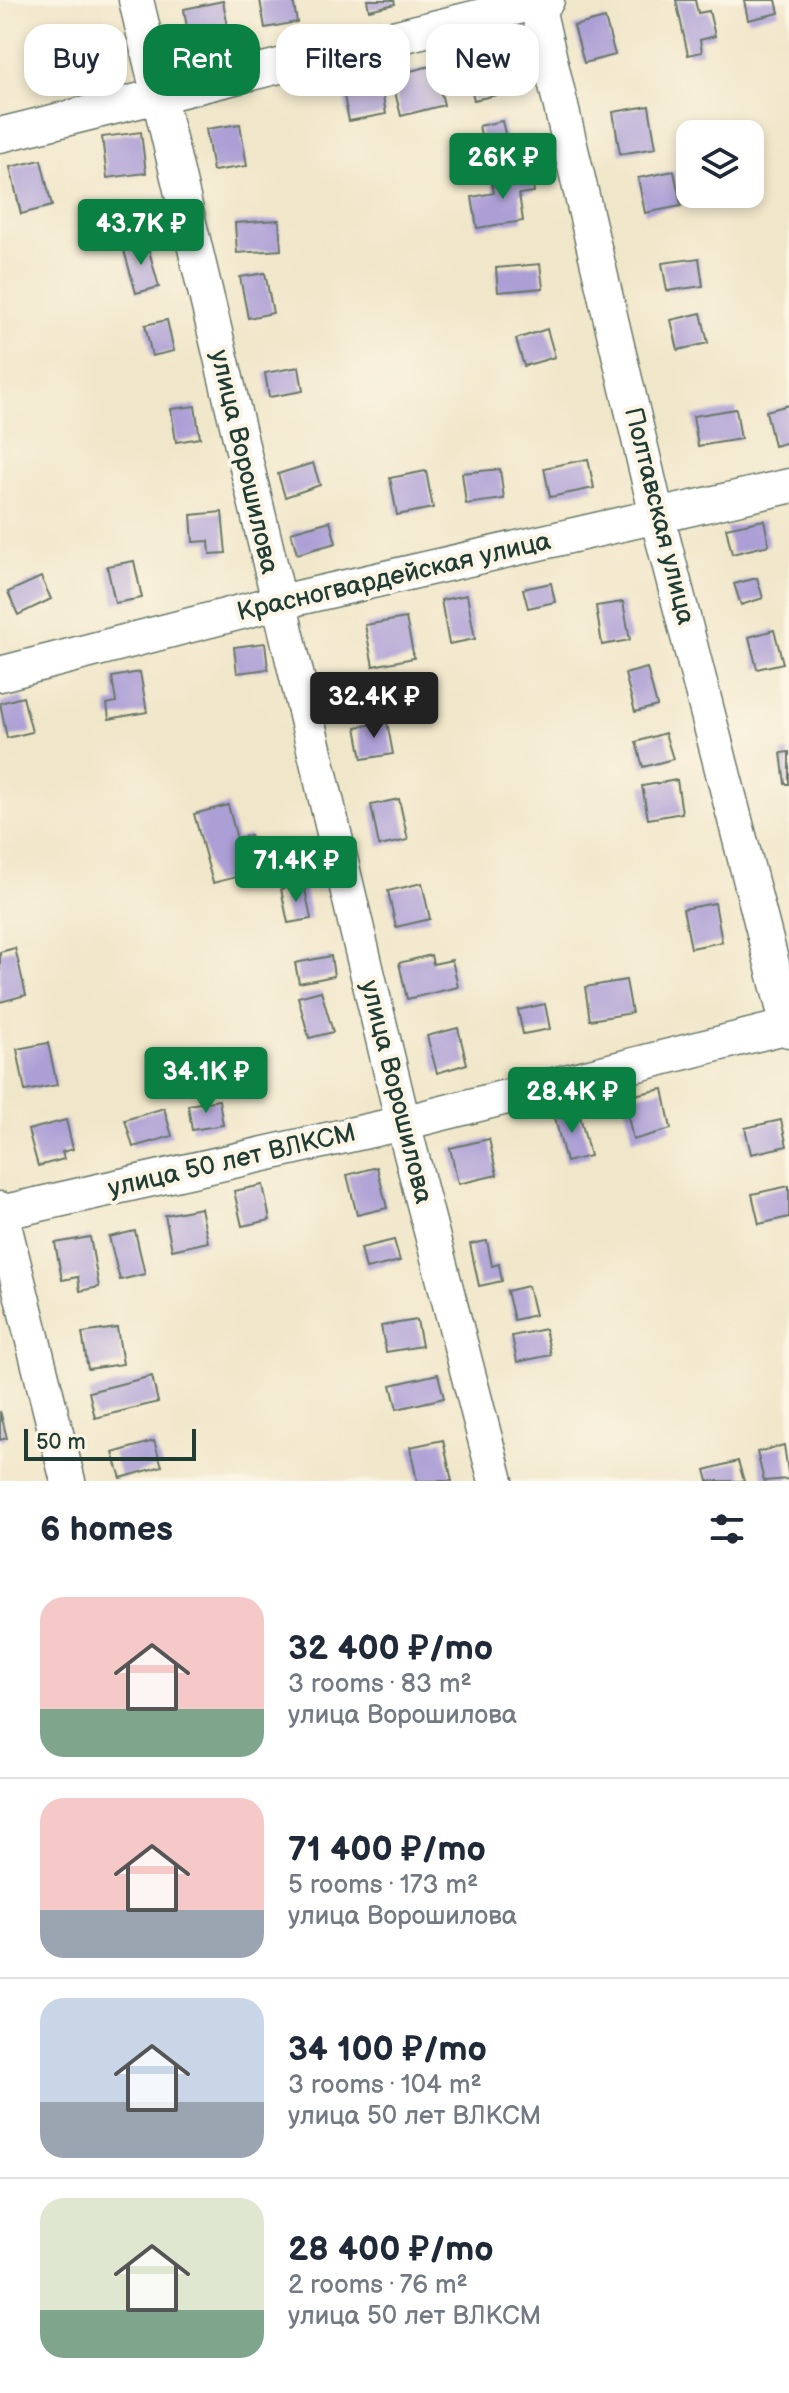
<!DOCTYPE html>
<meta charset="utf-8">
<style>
:root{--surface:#fff;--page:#f6f6f7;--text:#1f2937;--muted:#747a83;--line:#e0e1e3;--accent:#0b8043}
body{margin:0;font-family:"Balsamiq Sans",sans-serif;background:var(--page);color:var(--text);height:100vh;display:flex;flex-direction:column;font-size:30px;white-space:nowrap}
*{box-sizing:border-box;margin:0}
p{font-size:26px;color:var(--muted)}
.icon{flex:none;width:44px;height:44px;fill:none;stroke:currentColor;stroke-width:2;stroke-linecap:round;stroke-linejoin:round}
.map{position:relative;height:1481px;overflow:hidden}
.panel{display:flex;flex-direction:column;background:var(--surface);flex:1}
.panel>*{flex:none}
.banner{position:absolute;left:24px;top:24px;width:742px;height:72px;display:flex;gap:16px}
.buttons{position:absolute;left:676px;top:120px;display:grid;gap:16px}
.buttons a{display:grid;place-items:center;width:88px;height:88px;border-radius:16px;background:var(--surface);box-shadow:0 4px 12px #0003;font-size:40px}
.scale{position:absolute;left:24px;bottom:20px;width:172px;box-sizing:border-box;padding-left:8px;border:4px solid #1f3d34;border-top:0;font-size:22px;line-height:28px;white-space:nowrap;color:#1f3d34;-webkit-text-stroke:6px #fcf5e5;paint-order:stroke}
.price{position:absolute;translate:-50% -68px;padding:0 18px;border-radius:8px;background:var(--accent);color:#fff;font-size:26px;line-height:52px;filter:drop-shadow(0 2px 4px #0008)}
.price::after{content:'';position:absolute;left:50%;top:48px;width:24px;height:18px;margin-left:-12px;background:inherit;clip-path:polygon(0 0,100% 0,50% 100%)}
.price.active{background:#222;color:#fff}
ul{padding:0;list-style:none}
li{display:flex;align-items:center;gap:24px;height:200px;padding:0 40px}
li+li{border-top:2px solid var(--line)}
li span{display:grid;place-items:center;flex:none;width:224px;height:160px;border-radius:24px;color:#555}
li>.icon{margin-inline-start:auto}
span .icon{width:96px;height:96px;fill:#fffc;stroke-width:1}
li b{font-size:34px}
h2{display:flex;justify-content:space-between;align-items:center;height:96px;padding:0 40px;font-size:34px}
.pill{padding:0 28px;border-radius:24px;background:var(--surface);box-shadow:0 4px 12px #0003;font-size:28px;line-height:72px}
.pill.active{background:var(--accent);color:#fff}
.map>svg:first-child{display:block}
.building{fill:#ac9fd6}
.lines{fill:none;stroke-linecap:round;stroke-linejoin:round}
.minor-casing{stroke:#687868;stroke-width:37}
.minor{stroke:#fff;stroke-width:34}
.labels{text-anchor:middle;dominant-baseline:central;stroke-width:8;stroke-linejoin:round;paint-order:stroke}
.street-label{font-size:26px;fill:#1f3d34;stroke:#fcf5e5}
</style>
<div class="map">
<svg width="789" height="1481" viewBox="0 0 789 1481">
<rect width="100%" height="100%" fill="#fcf5e5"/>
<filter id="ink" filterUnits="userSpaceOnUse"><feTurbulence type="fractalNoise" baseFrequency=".0125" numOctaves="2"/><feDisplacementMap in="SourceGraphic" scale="16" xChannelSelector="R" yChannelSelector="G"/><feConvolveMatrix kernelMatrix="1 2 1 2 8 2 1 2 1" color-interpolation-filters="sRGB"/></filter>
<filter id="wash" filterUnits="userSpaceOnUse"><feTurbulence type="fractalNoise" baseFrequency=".006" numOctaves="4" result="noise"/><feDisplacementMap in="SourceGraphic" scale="32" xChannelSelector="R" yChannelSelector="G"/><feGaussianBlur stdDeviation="1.8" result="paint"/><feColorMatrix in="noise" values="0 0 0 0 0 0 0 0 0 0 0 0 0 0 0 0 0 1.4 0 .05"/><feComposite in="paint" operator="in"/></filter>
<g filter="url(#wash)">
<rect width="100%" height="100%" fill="#f0e6c9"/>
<g id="blocks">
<path class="building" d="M260 0H293L297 22 265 28Z
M367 0H394L395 4 369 10Z
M676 0H695L698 13 709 11 715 36 700 40 702 52 688 55Z
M744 0H776L779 13 748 20Z
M223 1 229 33 189 41 184 9Z
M605 18 615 55 584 63 574 26Z
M503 45 514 91 474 100 463 55Z
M118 54 124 80 91 88 85 63Z
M434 65 444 105 401 116 391 76Z
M380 79 386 114 349 121 342 86Z
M649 106 656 148 620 154 613 112Z
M502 121 509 151 486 156 479 126Z
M240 124 247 166 213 171 206 129Z
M141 132 146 173 107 178 102 137Z
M41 160 52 206 21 214 10 167Z
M674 171 681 206 645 213 638 178Z
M531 173 534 192 519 194 523 221 477 228 472 197 494 193 491 179Z
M279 220 281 250 237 253 235 223Z
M146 240 159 287 136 293 123 247Z
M699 258 703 286 667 291 662 263Z
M540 264 543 288 498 292 496 268Z
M265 273 273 313 248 318 240 277Z
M701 313 708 343 678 350 671 320Z
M167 320 174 351 152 356 145 325Z
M547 329 555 357 524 366 516 339Z
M299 367 303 391 269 397 265 373Z
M789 405V442L774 446 766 411Z
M195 406 200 438 176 442 171 409Z
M736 409 741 439 698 446 693 416Z
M588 459 594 488 550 497 544 468Z
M313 463 320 485 285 497 278 474Z
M500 469 504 499 466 504 462 473Z
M426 471 433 508 397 515 390 478Z
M222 512 226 553 210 554 209 541 193 542 191 515Z
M764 520 769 545 732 554 726 528Z
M330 521 336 543 297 554 291 532Z
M134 561 142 598 115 603 107 566Z
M41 577 51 599 18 615 8 592Z
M757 578 763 598 741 605 734 584Z
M551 583 555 602 528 608 523 589Z
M467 595 475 639 449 644 441 600Z
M623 602 630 640 602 645 596 606Z
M406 618 414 658 373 666 365 625Z
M774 630 783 663 757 669 749 637Z
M265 643 268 669 237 673 234 647Z
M647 668 657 706 635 712 625 674Z
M140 672 147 712 109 719 107 704 116 702 112 677Z
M23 697 32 732 7 738 0 703Z
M387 722 393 754 362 759 356 727Z
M665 733 673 759 643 767 636 742Z
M789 752V784H785L781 753Z
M677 780 682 813 648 819 642 786Z
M399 799 408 840 379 846 371 805Z
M228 805 237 839 250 835 259 871 213 883 194 814Z
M422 883 430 919 396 927 388 891Z
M304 884 311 919 288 923 281 889Z
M715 903 722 942 691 948 683 909Z
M15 948 26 995 0 1002V952Z
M431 955 433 964 452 960 458 987 407 999 399 963Z
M331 956 334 976 299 983 295 963Z
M626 980 632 1013 590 1020 585 987Z
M321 991 333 1032 309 1038 298 997Z
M545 1004 550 1029 523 1034 518 1010Z
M458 1028 467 1064 437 1073 427 1036Z
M48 1043 57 1085 25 1091 17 1049Z
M663 1089 671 1129 633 1140 624 1097Z
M219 1100 223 1125 192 1130 188 1105Z
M164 1108 172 1136 133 1147 125 1120Z
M578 1108 590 1156 566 1162 554 1114Z
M66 1120 73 1149 62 1152 64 1159 38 1166 28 1130Z
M781 1120 787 1146 751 1154 745 1128Z
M489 1139 497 1175 458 1184 450 1148Z
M377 1167 387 1208 357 1215 347 1175Z
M263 1185 270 1220 242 1226 234 1191Z
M789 1186V1217L759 1224 752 1194Z
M201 1208 208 1242 172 1250 165 1215Z
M135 1231 145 1274 120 1280 109 1237Z
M90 1237 99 1287 80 1291 78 1277 62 1280 55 1243Z
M394 1240 400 1261 366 1269 361 1248Z
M487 1241 492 1266 499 1264 502 1281 479 1286 470 1244Z
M528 1286 535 1315 514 1320 507 1291Z
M417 1320 422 1346 386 1352 381 1326Z
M117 1328 123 1364 88 1369 82 1333Z
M545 1329 551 1355 517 1362 512 1336Z
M438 1374 444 1398 397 1409 391 1385Z
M152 1376 158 1402 95 1418 89 1392Z
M0 1411 7 1438 0 1440Z
M443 1440 452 1481H417L410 1447Z
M154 1441 162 1466 121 1478 113 1453Z
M784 1445 789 1479 764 1481 757 1452Z
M738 1461 744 1481H708L705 1470Z"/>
</g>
</g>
<g filter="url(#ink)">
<use href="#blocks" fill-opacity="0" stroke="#687868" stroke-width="2"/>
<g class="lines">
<defs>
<path id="minor" d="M136 0 403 1123 496 1481
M536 0 657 516 789 1030
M0 135 547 0
M0 674 276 603 789 486
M0 1209 68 1481
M0 1213 403 1123 789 1026"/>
</defs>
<use href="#minor" class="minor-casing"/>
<use href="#minor" class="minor"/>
</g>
</g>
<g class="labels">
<g class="street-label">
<text transform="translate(244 462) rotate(77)">улица Ворошилова</text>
<text transform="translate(659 516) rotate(76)">Полтавская улица</text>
<text transform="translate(394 577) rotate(-13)">Красногвардейская улица</text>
<text transform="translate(396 1092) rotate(76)">улица Ворошилова</text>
<text transform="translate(232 1161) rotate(-13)">улица 50 лет ВЛКСМ</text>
</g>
</g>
</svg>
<div class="buttons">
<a><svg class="icon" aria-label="layers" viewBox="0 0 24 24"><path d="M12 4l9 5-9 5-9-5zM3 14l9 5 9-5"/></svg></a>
</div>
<div class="scale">50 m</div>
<b class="price" style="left:503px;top:201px">26K ₽</b>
<b class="price" style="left:141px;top:267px">43.7K ₽</b>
<b class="price active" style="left:374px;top:740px">32.4K ₽</b>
<b class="price" style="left:296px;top:904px">71.4K ₽</b>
<b class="price" style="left:206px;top:1115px">34.1K ₽</b>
<b class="price" style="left:572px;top:1135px">28.4K ₽</b>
<div class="banner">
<a class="pill">Buy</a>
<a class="pill active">Rent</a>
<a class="pill">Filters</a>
<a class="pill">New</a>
</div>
</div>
<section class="panel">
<h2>6 homes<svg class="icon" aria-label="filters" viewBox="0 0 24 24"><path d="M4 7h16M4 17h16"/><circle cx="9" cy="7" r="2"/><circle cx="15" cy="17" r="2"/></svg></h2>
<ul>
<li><span style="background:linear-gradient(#f6c9c9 70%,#7fa58c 0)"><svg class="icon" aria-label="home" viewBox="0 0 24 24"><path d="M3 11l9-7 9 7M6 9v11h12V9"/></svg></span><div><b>32 400 ₽/mo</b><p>3 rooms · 83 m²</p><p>улица Ворошилова</p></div></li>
<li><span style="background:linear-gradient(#f6c9c9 70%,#9aa5b1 0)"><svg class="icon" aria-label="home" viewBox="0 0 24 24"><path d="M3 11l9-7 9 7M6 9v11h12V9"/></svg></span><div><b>71 400 ₽/mo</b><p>5 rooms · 173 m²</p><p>улица Ворошилова</p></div></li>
<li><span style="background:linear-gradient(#c9d6e8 65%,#9aa5b1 0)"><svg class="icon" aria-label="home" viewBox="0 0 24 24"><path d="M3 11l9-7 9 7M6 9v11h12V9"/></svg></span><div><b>34 100 ₽/mo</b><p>3 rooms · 104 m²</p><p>улица 50 лет ВЛКСМ</p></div></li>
<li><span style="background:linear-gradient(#dfe7d0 70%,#7fa58c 0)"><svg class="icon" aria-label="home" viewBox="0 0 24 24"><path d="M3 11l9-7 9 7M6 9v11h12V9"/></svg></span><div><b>28 400 ₽/mo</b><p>2 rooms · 76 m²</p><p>улица 50 лет ВЛКСМ</p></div></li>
</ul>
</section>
